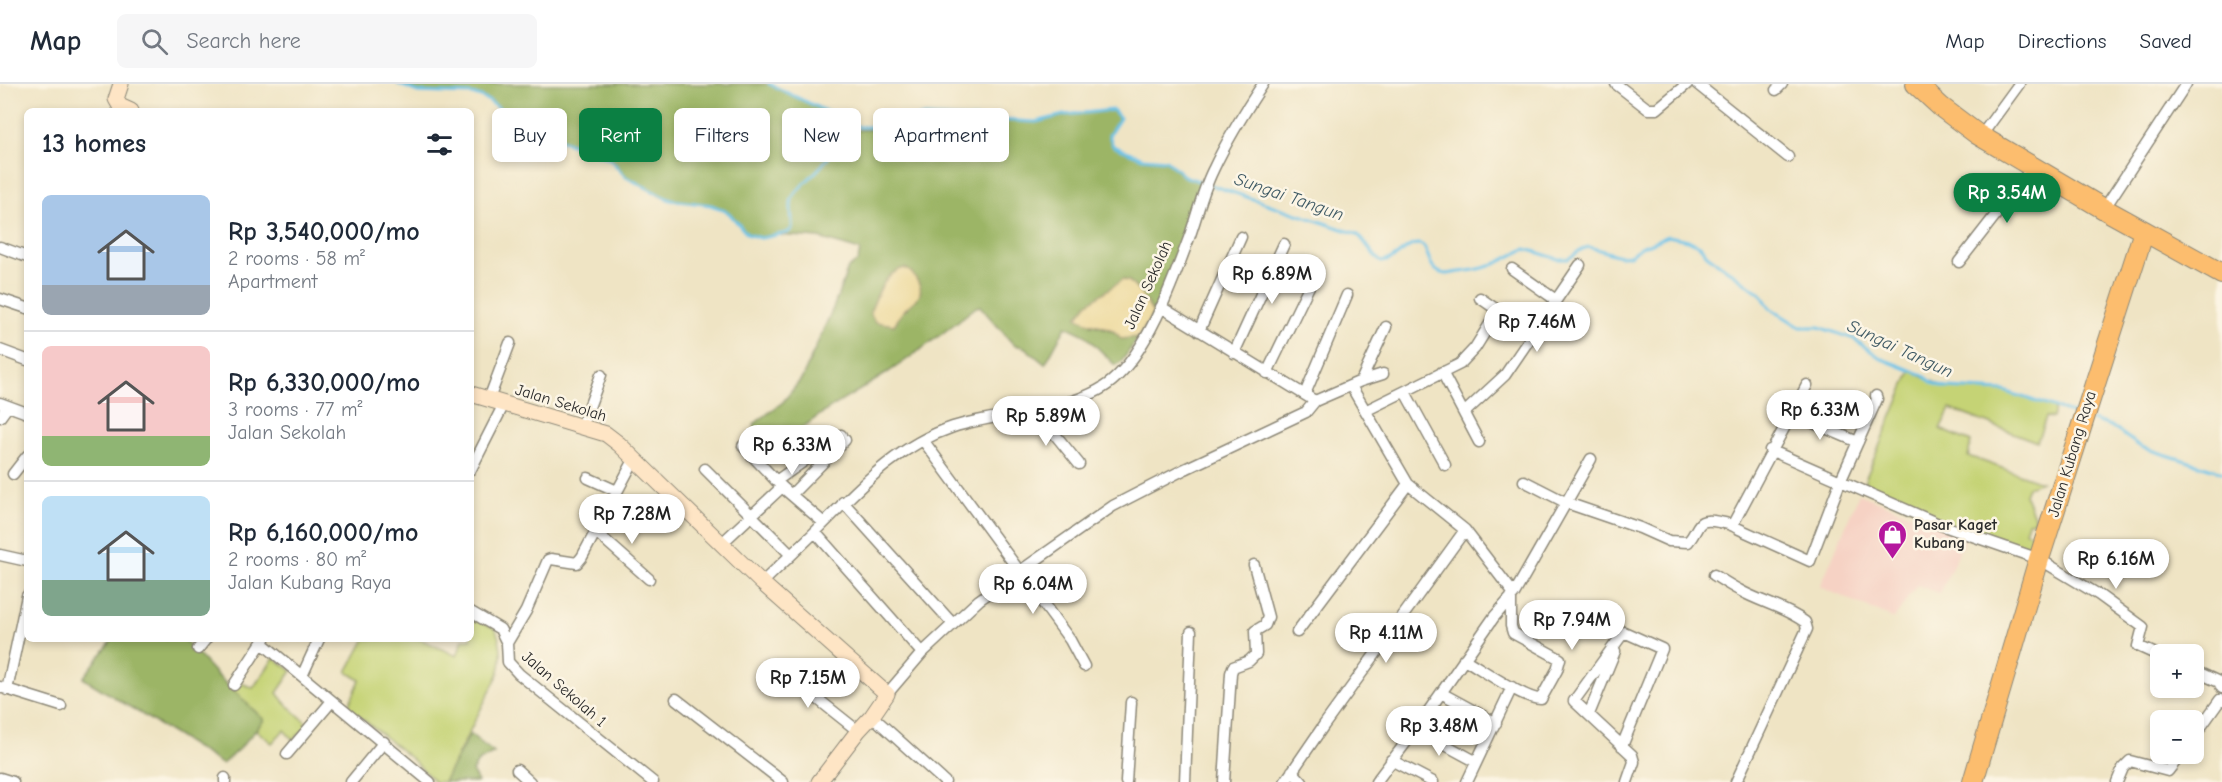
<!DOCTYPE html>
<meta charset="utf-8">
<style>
:root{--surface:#fff;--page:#f6f6f7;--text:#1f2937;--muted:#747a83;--line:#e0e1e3;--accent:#0b8043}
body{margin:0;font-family:"Comic Neue",sans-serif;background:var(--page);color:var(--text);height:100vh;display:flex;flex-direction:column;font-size:22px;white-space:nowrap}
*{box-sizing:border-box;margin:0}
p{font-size:20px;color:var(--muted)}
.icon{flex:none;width:33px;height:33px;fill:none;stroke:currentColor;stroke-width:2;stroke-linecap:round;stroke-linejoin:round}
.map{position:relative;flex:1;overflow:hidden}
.details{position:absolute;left:24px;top:24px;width:450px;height:534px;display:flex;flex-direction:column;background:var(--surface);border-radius:9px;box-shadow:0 3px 9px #0003}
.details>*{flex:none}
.top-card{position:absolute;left:492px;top:24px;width:570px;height:54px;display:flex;gap:12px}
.tools{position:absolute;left:2150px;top:560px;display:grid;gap:12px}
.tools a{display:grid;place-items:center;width:54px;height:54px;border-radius:9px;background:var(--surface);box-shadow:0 3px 9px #0003;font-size:30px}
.price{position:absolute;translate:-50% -51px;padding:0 14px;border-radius:21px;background:#fff;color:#222;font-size:20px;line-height:39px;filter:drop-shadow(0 2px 3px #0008)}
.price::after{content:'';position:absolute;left:50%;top:36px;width:18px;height:14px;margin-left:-9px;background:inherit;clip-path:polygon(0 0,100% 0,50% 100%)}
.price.on{background:var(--accent);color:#fff}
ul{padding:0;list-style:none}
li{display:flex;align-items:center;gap:18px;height:150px;padding:0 18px}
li+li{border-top:2px solid var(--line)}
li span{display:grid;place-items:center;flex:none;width:168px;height:120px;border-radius:9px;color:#555}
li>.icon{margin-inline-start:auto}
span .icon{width:72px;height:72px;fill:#fffc;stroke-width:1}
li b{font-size:26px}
h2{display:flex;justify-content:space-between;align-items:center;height:72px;padding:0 18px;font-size:26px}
.tag{padding:0 21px;border-radius:9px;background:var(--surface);box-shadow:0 3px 9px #0003;font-size:21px;line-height:54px}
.tag.on{background:var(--accent);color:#fff}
header{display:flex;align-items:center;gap:36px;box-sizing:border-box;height:84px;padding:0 30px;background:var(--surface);border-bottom:2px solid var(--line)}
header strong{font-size:28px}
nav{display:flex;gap:33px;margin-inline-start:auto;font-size:21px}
.search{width:420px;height:54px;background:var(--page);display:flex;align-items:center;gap:15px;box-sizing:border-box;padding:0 21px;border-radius:9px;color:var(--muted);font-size:22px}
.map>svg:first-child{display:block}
.built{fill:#f6d2c4}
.green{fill:#c5d375;stroke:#787f50;stroke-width:1.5}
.forest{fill:#9cb566;stroke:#647048;stroke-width:1.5;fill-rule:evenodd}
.sand{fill:#eeda9e;stroke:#8c8264;stroke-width:1.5}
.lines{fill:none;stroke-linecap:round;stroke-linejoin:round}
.stream{stroke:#6cc3e9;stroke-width:3}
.street-casing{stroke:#8d8878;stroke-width:13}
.secondary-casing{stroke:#8d8878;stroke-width:17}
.highway-casing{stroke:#8d8878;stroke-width:22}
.street{stroke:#fff;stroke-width:10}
.secondary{stroke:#fee5c5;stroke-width:15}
.highway{stroke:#fcbd6e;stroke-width:20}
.labels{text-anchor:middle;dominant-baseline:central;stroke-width:5;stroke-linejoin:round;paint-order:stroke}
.street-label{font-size:16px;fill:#2b2b2b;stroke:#fcf5e5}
.poi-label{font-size:16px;font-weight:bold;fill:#2b2b2b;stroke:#fcf5e5;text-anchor:start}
.water-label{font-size:18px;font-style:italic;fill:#3e5964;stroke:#fcf5e5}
</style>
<header>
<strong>Map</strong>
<div class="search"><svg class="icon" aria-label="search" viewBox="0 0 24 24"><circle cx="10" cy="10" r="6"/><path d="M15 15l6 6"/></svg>Search here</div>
<nav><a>Map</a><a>Directions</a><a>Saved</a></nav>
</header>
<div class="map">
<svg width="2222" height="698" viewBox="0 0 2222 698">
<rect width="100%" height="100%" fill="#fcf5e5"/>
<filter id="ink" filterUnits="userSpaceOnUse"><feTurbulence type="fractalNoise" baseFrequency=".0167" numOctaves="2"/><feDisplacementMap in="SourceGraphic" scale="12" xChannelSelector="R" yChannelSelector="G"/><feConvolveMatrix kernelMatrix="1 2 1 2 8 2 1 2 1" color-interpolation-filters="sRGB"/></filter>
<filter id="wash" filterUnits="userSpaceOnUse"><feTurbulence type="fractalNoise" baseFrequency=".008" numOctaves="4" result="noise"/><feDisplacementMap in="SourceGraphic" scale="24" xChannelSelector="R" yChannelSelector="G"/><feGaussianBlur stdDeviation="1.35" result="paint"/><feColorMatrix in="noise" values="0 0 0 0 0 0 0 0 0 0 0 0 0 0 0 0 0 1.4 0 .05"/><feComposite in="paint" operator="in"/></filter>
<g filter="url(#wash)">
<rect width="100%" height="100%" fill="#efe4c4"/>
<path class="built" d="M1859 410 1966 452 1940 510 1917 501 1894 535 1820 503Z"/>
<path class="green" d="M1911 287 1947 304 2004 307 2055 324 2053 334 2046 333 2037 358 1950 325 1940 345 1971 358 1968 372 2041 398 2028 403 2025 410 2034 432V437L2028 438 2025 447 2035 452 2032 467 1942 437 1862 403Z
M471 534 495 544C502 559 503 575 498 591L444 698H435L412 675 348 623 360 596 347 588 365 555H420L457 572 463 555H471Z
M274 574 292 587 277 609 284 618 309 641 293 656 284 646 272 659 256 646 264 636 234 607 241 599 253 604Z"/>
<path class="forest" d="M402 0H769L845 36 839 40 836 47 845 43 854 46 889 45 925 32 1036 38 1064 31 1113 26 1120 34 1109 51 1113 62 1143 74 1166 76 1184 92 1204 98 1160 215 1153 229 1141 210 1129 197 1122 196 1091 241C1112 242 1120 256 1139 253L1121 278 1115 281 1085 251 1066 242 1045 280 1024 263 1014 261 980 222 976 223C946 247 916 270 884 291 847 315 808 333 779 366 767 363 760 350 753 341L783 318 802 294 834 222 848 184 858 177 860 166 819 154 778 151 761 154 747 150 729 129 721 125 711 121 671 116 664 114 626 93 610 75 522 41 490 17 481 13 472 10 418 8 409 5ZM918 214 902 228 894 241 875 237Z
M113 555H184L216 590 264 636 241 663 222 680 83 594Z
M470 650 494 669 478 678 472 687 478 698H444Z"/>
<path class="sand" d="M904 184C910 186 911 188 915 193 929 213 913 215 902 229 899 232 897 237 894 241L875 238 870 228C878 210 883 190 904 184Z
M1122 196 1129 197 1141 210 1153 229 1139 253 1121 255C1110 238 1092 244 1077 233L1087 220Z"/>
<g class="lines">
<path class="stream" d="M398 0 418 8 472 10 481 13 489 17 522 41 610 75 626 93 664 113 671 116 711 121 721 125 729 129 747 150 761 154 787 149 792 145C793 134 789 125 792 114 801 100 817 89 827 75 835 62 830 45 844 37
M769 0 859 43H875L925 32 1036 38 1064 31 1113 26 1120 34 1109 51 1113 62 1143 74 1166 76 1184 92 1357 150C1366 158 1371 169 1381 178 1399 176 1404 161 1417 160 1431 158 1424 188 1446 190 1450 190 1456 188 1460 188 1468 187 1476 186 1483 184 1498 181 1512 170 1526 165L1558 175H1568L1582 165 1589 163 1620 172 1630 171 1641 163 1668 152 1688 156 1700 162 1707 171 1761 210 1770 224 1800 243H1819L1854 255 1882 275 1923 291 1933 299 1947 304 2004 307 2077 331
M2092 336 2111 342 2141 363 2222 388"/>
</g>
</g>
<g filter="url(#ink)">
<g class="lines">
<defs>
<path id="street" d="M1616 0 1648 25H1657L1687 0
M1697 0 1788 73
M1776 6 1782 0
M1981 52 2019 0
M2104 125 2186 0
M0 163 27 173
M1959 178 2033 83
M1512 185 1556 216
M1480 214 1533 251
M0 215 27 224
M1199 247 1241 153
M0 266 27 276
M1234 269 1284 160
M1442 288 1479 358
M1267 289 1315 190
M1361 297 1383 290
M1351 302 1408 400
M1405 308 1445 381
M1305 310 1347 211
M489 315 510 259
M1315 317 1361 297 1386 243
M0 319 27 329
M1367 326 1460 280 1475 264 1498 227
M1036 327 1079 380
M1464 329 1505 291 1580 181
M1792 330 1858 358
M0 333 8 322
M582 342 601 291
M1832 347 1844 319
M923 356 1070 556 1084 582
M743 362 782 403 824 439
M1770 366 1941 441 2039 475 2099 511 2143 543 2138 562 2160 572
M471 385 504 320
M705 385 790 470
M13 390 27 372
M588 394 617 407
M776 397 841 351
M1524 397 1567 419 1640 444 1669 457 1688 458C1701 444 1694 433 1719 438 1726 439 1732 440 1737 444L1810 477 1840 398 1877 315 1876 312
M792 410 845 356
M843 418 953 540
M1734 441V438L1807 301
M596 448 649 495
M815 448 922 569
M721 460 782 403
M0 471 27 477
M1714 491C1722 496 1731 502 1739 506 1762 519 1783 522 1805 538L1807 545 1736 698
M762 499C780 481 799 464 817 446 858 405 896 362 953 343 1000 328 1075 328 1112 297 1148 267 1173 197 1189 154 1197 132 1202 108 1213 86 1227 56 1245 27 1263 0
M1514 510 1591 375
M471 528 500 545 507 559 508 578 519 590 653 698
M1297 548 1408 400 1465 446 1514 510 1494 533 1416 645 1376 698
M262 559 430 698
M507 559 526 527 548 476 551 475 577 479 582 473 634 376
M198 565 206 555
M1464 575C1480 584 1525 616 1541 615L1557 586 1560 575 1513 549 1511 542V513
M775 581 858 647
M2193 586 2219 598 2222 604
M302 592 319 555
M234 601 264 555
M0 603 61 622
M7 606 27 512
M1441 609 1496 639
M887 610 922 569 979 516 1113 422 1185 385 1306 328 1315 317 1161 223
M676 615 783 698
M1589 630 1615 567
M872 632 945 698
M1416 645 1475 677
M2193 654 2220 616 2222 617
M1622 662 1662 565 1624 548 1574 617 1632 671 1634 678 1627 698
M287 670 332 617
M1391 676 1433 698
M517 686 530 698
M1292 687 1302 698
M0 694 13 698
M225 698V694
M351 698 384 658
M1126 698 1131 618
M1185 698 1191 548
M1224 698 1231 589 1233 583 1249 577 1256 570 1255 547 1265 541 1268 533 1254 481
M1285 698 1324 641 1465 446
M1467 698 1512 603
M2117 698 2123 684 2130 677 2168 687 2182 669"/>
<path id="secondary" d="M121 0 116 15 120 22 131 27
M471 310 606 350 619 360 762 499 887 610 872 632 858 647 819 698"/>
<path id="highway" d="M1916 0 1941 23 1977 50 2104 125 2222 190
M1973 698 2039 475 2144 147"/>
</defs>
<use href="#street" class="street-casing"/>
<use href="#secondary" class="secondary-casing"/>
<use href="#highway" class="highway-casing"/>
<use href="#street" class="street"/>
<use href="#secondary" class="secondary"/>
<use href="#highway" class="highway"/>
</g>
</g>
<defs>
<symbol id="shop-pin" viewBox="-11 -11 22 30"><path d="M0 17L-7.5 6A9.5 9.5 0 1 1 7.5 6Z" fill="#b5179e" stroke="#fcf5e5"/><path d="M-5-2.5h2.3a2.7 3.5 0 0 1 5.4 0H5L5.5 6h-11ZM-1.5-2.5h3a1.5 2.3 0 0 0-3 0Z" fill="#fff"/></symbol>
</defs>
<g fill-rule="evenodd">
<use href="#shop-pin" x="1876" y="434" width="33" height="45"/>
</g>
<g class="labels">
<g class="street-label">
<text transform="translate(1148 201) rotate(-66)">Jalan Sekolah</text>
<text transform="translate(561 319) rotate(17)">Jalan Sekolah</text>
<text transform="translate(2072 370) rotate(-73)">Jalan Kubang Raya</text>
<text transform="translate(564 605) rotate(41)">Jalan Sekolah 1</text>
</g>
<g class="poi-label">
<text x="1914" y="441">Pasar Kaget<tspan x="1914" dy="18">Kubang</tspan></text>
</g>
<g class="water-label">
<text transform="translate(1289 113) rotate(19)">Sungai Tangun</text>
<text transform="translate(1900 265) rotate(25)">Sungai Tangun</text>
</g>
</g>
</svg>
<div class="tools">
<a>+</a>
<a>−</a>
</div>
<b class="price on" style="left:2007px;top:140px">Rp 3.54M</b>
<b class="price" style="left:1272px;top:221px">Rp 6.89M</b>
<b class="price" style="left:1537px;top:269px">Rp 7.46M</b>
<b class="price" style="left:1820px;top:357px">Rp 6.33M</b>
<b class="price" style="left:1046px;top:363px">Rp 5.89M</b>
<b class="price" style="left:792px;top:392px">Rp 6.33M</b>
<b class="price" style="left:632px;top:461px">Rp 7.28M</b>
<b class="price" style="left:2116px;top:506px">Rp 6.16M</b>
<b class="price" style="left:1033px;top:531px">Rp 6.04M</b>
<b class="price" style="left:1572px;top:567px">Rp 7.94M</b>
<b class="price" style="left:1386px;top:580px">Rp 4.11M</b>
<b class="price" style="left:808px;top:625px">Rp 7.15M</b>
<b class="price" style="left:1439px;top:673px">Rp 3.48M</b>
<div class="top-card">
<a class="tag">Buy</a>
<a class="tag on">Rent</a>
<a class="tag">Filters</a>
<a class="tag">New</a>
<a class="tag">Apartment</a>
</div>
<section class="details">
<h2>13 homes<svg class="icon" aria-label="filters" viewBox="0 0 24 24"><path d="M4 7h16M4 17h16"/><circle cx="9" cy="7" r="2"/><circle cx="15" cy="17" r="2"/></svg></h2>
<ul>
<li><span style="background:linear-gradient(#a9c7e8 75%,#9aa5b1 0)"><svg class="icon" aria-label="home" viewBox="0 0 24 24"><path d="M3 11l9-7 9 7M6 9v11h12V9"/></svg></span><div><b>Rp 3,540,000/mo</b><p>2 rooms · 58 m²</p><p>Apartment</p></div></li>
<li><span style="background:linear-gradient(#f6c9c9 75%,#8fb573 0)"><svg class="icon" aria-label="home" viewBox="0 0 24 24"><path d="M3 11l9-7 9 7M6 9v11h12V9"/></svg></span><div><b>Rp 6,330,000/mo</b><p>3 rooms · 77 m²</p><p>Jalan Sekolah</p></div></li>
<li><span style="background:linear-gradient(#bfe0f5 70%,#7fa58c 0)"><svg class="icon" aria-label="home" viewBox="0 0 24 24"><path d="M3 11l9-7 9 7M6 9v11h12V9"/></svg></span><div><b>Rp 6,160,000/mo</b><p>2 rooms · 80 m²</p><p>Jalan Kubang Raya</p></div></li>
</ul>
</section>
</div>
